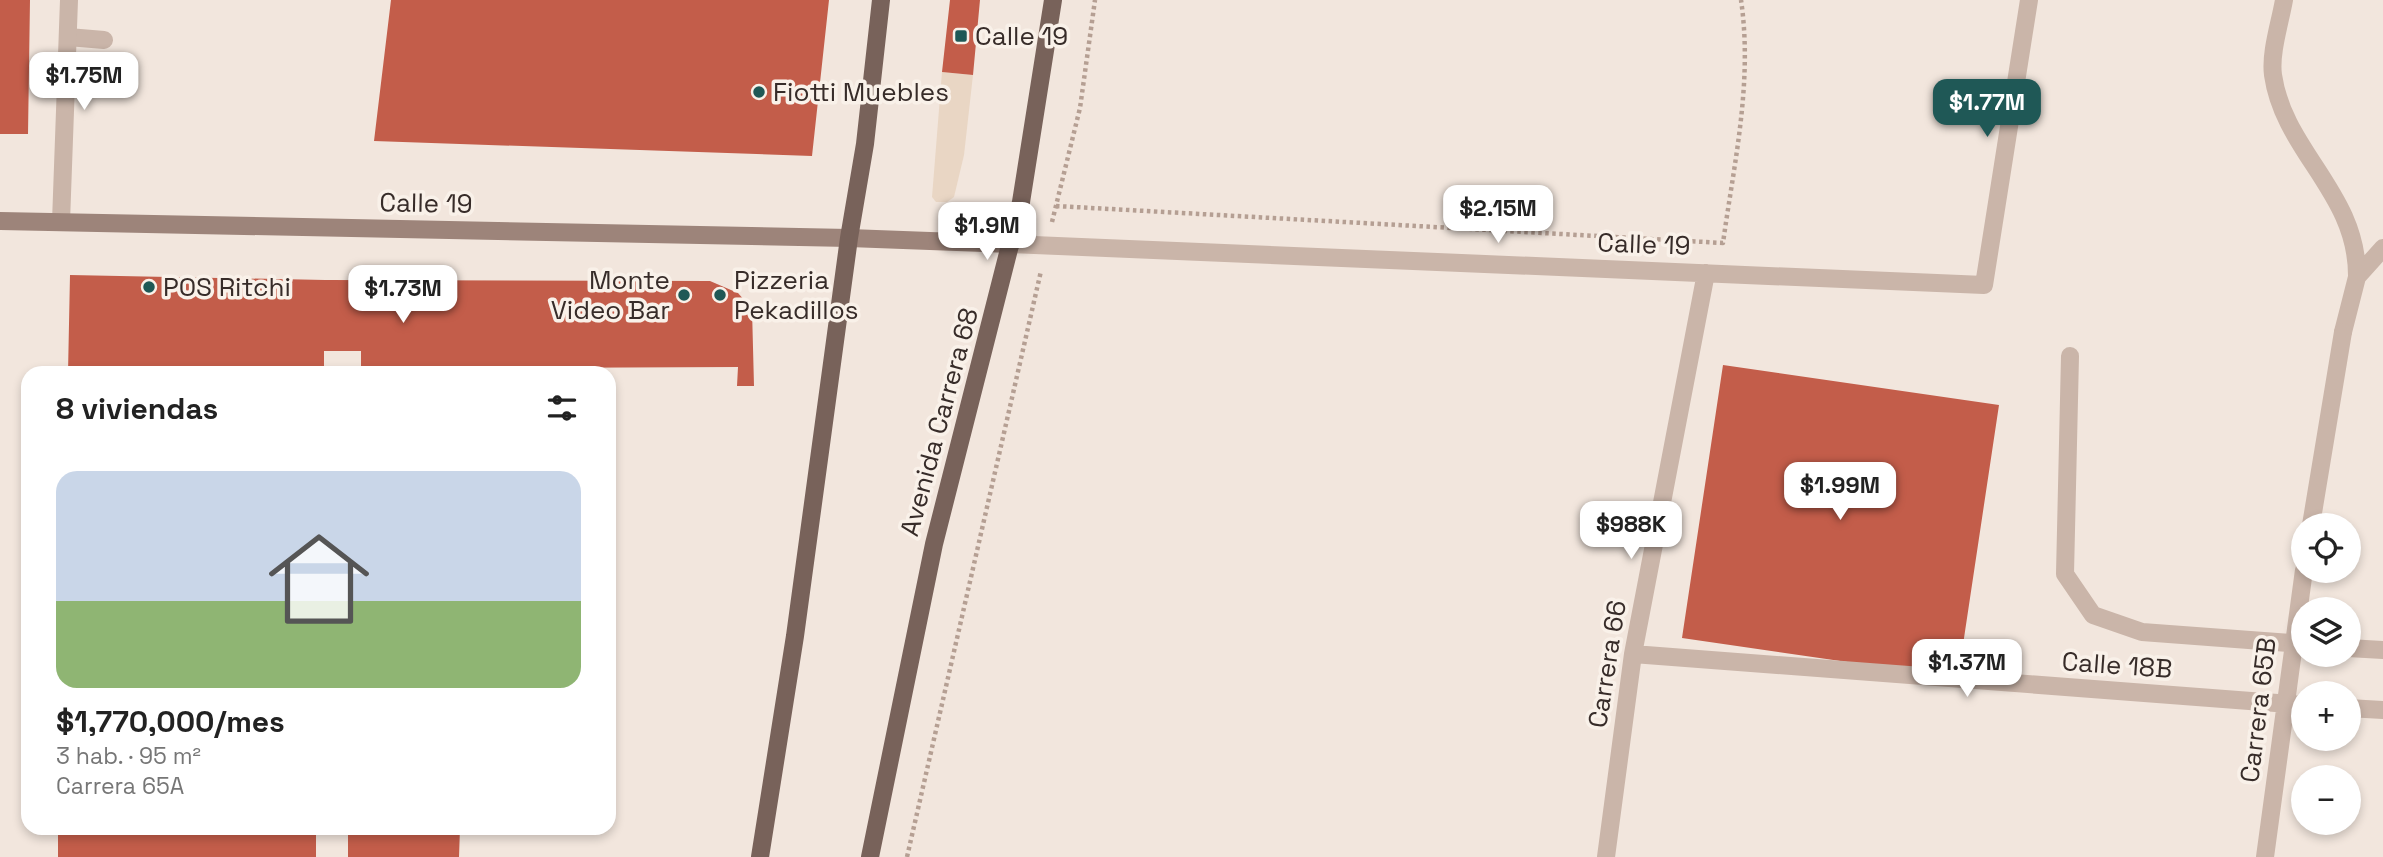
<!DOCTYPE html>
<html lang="es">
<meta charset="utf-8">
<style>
:root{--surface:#fff;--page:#f2f2f2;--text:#222;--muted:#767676;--accent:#1f5856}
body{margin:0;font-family:"Space Grotesk",sans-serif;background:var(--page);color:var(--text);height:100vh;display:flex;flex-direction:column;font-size:26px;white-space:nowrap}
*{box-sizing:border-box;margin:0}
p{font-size:23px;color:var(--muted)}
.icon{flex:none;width:38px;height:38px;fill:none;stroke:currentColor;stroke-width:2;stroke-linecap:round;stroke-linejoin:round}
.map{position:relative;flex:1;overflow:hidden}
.drawer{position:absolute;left:21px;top:366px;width:595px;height:469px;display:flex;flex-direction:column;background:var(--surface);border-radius:21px;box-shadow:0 4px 10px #0003}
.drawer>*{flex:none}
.buttons{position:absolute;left:2291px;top:513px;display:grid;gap:14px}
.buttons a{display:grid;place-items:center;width:70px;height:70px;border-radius:50%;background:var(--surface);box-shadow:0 4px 10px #0003;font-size:35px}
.price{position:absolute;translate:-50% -60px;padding:0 16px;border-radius:14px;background:#fff;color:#222;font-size:23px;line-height:46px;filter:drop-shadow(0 2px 4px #0008)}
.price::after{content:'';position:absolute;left:50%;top:42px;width:21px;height:16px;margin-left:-10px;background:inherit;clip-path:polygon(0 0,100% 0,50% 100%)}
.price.current{background:var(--accent);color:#fff}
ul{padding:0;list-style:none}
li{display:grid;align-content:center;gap:14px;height:371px;padding:0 35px}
li span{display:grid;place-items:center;height:217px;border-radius:21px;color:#555}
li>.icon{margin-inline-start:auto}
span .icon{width:126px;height:126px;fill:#fffc;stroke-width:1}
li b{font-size:30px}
h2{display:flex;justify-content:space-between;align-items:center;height:84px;padding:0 35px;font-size:30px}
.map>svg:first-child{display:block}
.plaza{fill:#e9d6c4}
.building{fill:#c35d4a}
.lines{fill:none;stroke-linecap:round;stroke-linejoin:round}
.path{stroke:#b59f93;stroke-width:4.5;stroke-dasharray:3.5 3.5;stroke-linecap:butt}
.lane{stroke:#cab5a9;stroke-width:18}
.street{stroke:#cab5a9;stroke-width:18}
.secondary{stroke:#9d847a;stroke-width:18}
.primary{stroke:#78625a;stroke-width:18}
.poi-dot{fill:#1f5856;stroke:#f9f1e9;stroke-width:2.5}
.labels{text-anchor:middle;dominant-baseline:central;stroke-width:7;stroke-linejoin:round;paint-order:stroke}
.poi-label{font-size:26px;fill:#372c29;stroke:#f9f1e9;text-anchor:start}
.street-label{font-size:26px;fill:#372c29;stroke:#f9f1e9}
</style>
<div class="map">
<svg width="2383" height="857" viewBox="0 0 2383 857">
<rect width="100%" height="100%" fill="#f2e6dd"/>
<path class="plaza" d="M942 72 973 75 964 155 954 197 947 202H936L932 197Z"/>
<path class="building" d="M0 0H30L28 134H0Z
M391 0H829L812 156 374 141Z
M950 0H980L973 75 942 72Z
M70 275 325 280 710 281 738 293 752 309 754 386H737L738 367 496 368V373H361V351H324V373H68Z
M1723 365 1999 405 1958 678 1682 638Z
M58 828H316V857H58Z
M348 828H460L459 857H348Z"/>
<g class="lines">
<path class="path" d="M1056 206 1723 243C1734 163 1753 82 1741 0
M1052 222 1080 108 1095 0
M907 857 1041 271"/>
<path class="lane" d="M2284 0C2280 23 2270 53 2273 75 2284 152 2358 193 2357 277
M68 37 104 40
M2343 332 2357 277 2383 248
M2070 356 2065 574 2093 615 2142 632 2303 644
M2348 648 2383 650"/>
<path class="street" d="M61 222 69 0
M1011 244 1984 285 2029 0
M2311 525 2343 332
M1633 654 2303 705
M2348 708 2383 710
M1606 857 1633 654 1706 273
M2265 857 2304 570"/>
<path class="secondary" d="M0 221 849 238 1011 244"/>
<path class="primary" d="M760 857 795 636 849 238 865 144 881 0
M870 857 934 544 1021 202 1053 0"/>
</g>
<g class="poi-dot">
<rect x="954" y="29" width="14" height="14" rx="3.5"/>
<circle cx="759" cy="92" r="7"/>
<circle cx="149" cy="287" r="7"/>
<circle cx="684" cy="295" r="7"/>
<circle cx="720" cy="295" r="7"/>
</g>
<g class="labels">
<g class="poi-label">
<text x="975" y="36">Calle 19</text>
<text x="773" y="92">Fiotti Muebles</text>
<text x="670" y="280" text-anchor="end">Monte<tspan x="670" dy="30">Video Bar</tspan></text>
<text x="734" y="280">Pizzeria<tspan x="734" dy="30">Pekadillos</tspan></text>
<text x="163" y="287">POS Ritchi</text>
</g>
<g class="street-label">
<text transform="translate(426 203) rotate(1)">Calle 19</text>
<text transform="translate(1644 244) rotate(2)">Calle 19</text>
<text transform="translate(939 422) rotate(-75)">Avenida Carrera 68</text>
<text transform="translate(1607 664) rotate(-81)">Carrera 66</text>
<text transform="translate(2117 665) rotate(4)">Calle 18B</text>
<text transform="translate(2258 710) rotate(-83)">Carrera 65B</text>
</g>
</g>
</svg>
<div class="buttons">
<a><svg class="icon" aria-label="locate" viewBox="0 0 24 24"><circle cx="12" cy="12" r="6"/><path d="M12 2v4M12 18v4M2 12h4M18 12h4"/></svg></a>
<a><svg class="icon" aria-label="layers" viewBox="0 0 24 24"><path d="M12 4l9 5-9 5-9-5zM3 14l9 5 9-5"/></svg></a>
<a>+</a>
<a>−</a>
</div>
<b class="price" style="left:84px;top:112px">$1.75M</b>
<b class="price current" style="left:1987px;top:139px">$1.77M</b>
<b class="price" style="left:1498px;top:245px">$2.15M</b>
<b class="price" style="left:987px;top:262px">$1.9M</b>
<b class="price" style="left:403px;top:325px">$1.73M</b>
<b class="price" style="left:1840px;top:522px">$1.99M</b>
<b class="price" style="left:1631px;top:561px">$988K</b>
<b class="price" style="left:1967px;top:699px">$1.37M</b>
<section class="drawer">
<h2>8 viviendas<svg class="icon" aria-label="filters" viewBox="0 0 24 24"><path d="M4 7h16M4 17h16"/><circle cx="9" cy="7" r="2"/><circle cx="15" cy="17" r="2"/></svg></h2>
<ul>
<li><span style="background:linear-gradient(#c9d6e8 60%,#8fb573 0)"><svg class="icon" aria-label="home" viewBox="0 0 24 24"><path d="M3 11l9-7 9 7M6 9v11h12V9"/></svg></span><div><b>$1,770,000/mes</b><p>3 hab. · 95 m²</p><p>Carrera 65A</p></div></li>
</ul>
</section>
</div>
